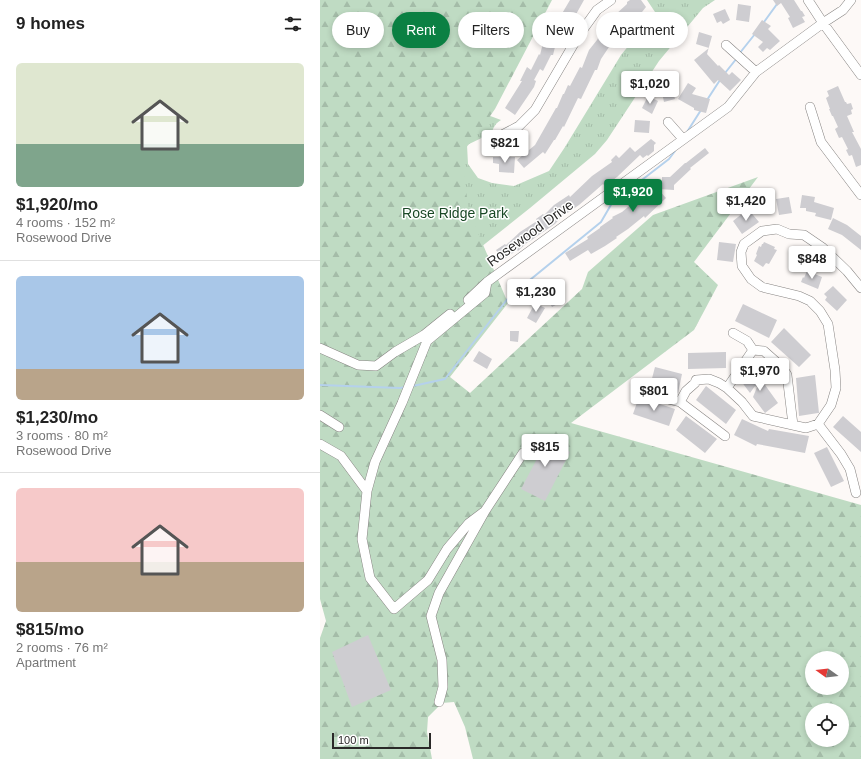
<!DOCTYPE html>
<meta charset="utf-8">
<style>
:root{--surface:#fff;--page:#f6f6f6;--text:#222;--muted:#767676;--line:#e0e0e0;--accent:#0b8043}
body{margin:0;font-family:Helvetica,sans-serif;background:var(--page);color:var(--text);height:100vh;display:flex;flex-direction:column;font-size:15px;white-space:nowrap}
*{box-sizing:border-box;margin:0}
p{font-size:13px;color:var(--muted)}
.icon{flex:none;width:22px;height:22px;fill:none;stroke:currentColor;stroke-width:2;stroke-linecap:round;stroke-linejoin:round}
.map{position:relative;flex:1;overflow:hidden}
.side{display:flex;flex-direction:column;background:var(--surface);width:320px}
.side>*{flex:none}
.guide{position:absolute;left:12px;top:12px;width:380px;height:36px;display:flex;gap:8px}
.needle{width:26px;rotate:285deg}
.tools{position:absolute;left:485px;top:651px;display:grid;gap:8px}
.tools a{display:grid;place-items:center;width:44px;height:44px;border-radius:50%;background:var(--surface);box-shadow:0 2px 6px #0003;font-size:20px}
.scale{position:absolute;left:12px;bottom:10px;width:99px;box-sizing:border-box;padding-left:4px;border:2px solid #2a2928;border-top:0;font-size:11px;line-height:14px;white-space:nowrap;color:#2a2928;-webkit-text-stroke:3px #fff;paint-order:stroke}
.price{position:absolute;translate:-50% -34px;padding:0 9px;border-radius:4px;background:#fff;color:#222;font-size:13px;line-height:26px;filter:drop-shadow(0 1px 2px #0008)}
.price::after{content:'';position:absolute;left:50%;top:24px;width:12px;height:9px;margin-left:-6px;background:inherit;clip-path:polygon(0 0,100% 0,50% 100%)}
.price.on{background:var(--accent);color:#fff}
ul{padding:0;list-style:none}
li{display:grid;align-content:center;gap:8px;height:212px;padding:0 16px}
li+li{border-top:1px solid var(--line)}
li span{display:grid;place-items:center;height:124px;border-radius:6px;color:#555}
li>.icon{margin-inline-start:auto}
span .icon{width:72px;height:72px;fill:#fffc;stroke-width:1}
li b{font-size:17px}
h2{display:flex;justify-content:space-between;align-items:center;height:48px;padding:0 16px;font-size:17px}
.pill{padding:0 14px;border-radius:18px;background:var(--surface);box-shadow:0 2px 6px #0003;font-size:14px;line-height:36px}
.pill.on{background:var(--accent);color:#fff}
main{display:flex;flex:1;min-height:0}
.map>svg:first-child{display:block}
.grass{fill:url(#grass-tufts)}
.forest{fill:url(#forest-firs);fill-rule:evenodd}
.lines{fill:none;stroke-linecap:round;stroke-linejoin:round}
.stream{stroke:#b5d1ec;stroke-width:2}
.building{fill:#cecdd1}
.minor-casing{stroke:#878482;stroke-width:10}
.minor{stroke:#fff;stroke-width:9}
.labels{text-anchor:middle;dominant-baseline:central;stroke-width:3;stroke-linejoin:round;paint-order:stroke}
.park-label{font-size:14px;fill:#194825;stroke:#fff}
.street-label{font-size:14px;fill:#2a2928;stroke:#fff}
</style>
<main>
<section class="side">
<h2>9 homes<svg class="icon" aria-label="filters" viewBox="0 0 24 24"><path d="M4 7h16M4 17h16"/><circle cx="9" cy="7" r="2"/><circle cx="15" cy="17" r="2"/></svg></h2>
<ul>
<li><span style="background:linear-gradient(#dfe7d0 65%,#7fa58c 0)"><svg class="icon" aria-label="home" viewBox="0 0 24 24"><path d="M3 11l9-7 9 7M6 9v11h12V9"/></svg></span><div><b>$1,920/mo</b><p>4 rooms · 152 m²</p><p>Rosewood Drive</p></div></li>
<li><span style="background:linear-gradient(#a9c7e8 75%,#b9a48a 0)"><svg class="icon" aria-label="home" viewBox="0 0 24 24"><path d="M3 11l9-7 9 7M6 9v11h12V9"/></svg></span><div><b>$1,230/mo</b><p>3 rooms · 80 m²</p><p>Rosewood Drive</p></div></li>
<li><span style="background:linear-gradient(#f6c9c9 60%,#b9a48a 0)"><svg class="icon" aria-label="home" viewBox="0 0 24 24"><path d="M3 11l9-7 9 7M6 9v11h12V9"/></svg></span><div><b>$815/mo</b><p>2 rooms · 76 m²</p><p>Apartment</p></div></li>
</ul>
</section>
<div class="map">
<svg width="541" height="759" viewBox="0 0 541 759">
<defs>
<pattern id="grass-tufts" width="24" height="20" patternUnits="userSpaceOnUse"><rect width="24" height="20" fill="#bfdbc3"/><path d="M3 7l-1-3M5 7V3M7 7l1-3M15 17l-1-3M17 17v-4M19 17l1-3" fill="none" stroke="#a4bca8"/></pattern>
<pattern id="forest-firs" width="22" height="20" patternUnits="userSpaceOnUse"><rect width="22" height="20" fill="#bfdbc3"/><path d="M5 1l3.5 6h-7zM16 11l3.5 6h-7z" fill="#a4bca8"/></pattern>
</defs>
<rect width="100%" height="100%" fill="#fdf9f7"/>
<path class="grass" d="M327 0H395L383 8 339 61 287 140 275 154 210 208 161 247 174 264 169 266 78 262 157 111 181 120C176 123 173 127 172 133L147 145 148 164 158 178 172 183 194 186 229 171 245 147 301 55 314 39 327 27 339 18Z"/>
<path class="forest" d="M0 0H232L175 109 161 129 141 154 149 212 188 303 130 377 150 393 262 289 268 272 333 215 438 177 374 262 398 285 374 330 251 423 541 505V759H153L145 727 134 702 122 703 108 717 107 732 112 759H0V638L6 621 0 599ZM492 658H522V688H492ZM492 710H522V740H492Z"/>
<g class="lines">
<path class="stream" d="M444 22 460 0
M419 54 435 34
M405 73 417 58
M387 100 400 80
M367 132 381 110
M0 385 80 388 85 387
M93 386 125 379 189 297 281 222 292 203 349 159 355 151"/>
</g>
<path class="building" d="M250 0H264L245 34 243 33 239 40 237 39 233 55H231L223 71 220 69 214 80 216 81 214 87 195 115 185 108 202 81H200L207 67 211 70 219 54 220 55 224 39 229 41 234 32 230 30 235 20 237 22Z
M310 0H321L326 7 322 12H319L308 23 295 38 281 59 277 70H275L261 99 258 98 244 127 243 126 235 140H234L225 154 223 152 204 168 197 160 215 145 236 108H237L243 94H244L248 85 250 86 260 67 262 68 269 50 277 40 284 28 285 29 296 16 295 15 307 4V2Z
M453 0H474L481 11H482L485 16 482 17 485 22 473 28 468 18 470 17 461 3 457 6Z
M418 4 431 6 429 22 416 20Z
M405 9 410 20 403 24 401 21 397 23 393 14Z
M442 20 451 26 448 29 460 41 450 50 447 48 443 52 438 47 443 42 432 34Z
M379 32 392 36 387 54 398 66 399 65 409 75 412 72 421 80 410 91 398 80 394 84 374 60 389 48 376 44Z
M368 83 376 88 372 94 390 99 386 113 374 110V108L358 99Z
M351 85 355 99 344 102 341 88Z
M518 86 525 102H526L527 104 531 103 533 109 531 110 532 114 527 116 534 132H532L541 149V165L536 167 532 155 529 156 526 150 528 149 522 137 519 138 515 129 518 127 513 116H512L509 109H510L506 98 509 96 507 91Z
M328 96 338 101 332 114 322 108Z
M315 120 330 121 329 133 314 132Z
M331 139 336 143 334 145V151L328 156 327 155 323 158 320 155 297 177 285 186 283 184 259 205 246 214 245 213 235 224 216 237 209 242H208L198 251 197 250 183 260 176 250 185 244 186 245 200 232 217 221 216 219 223 214 224 215 234 205 249 195 250 197 272 176 292 162 291 160 296 155 299 158 310 147 315 152Z
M385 148 389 153 370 168 371 169 354 185V190L338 189 346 198 325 218 324 216 308 229 296 237 297 238 285 246 271 254 268 250 250 261 245 253 268 239 267 237 280 228V227L293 218 292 217 302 212 331 188 333 191 342 183V177H350L365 163H366Z
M173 157H195L194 173 179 172V164L173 163Z
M482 195 495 197 494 202 514 208 511 220 495 216 496 213 486 211V208H480Z
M469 197 472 213 459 215 456 199Z
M428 209 439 222 422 234 413 221Z
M513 218 527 225 541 236V250L522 235 508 229Z
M399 242 416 244 413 262 397 260Z
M444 242 455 247 454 249 457 250 449 264 446 263 443 267 434 261 437 255 436 254 439 246 441 247 442 244H443Z
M487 271 502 277 498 289 481 282 483 277 484 278Z
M513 286 527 300 517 311 505 300 507 297 504 294Z
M241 291 245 300 232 307 227 298Z
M215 303 225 308 216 323 207 318Z
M423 304 457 320 449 338 415 321Z
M464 328 491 355 479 367 451 342Z
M190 331H199L198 342 190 341Z
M159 351 172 359 167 369 153 361Z
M406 352V368L368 369V353Z
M335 367 362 374 358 393 330 386Z
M435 371 458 403 445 413 433 397 437 387 435 386 430 393 421 381Z
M495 375 499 413H498L479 416 476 378Z
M386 386 416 410 406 424 376 400Z
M319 397 355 409 349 426 313 414Z
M366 416 397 439 385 453 356 430Z
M523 416 541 432V452L513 427Z
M422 419 448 431 449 429 489 436 485 453 437 444 436 446 414 435Z
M218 436 250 452 225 501 201 489 220 453 211 448Z
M507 447 524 481 511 487 494 453Z
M48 635 71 690 32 707 12 652Z"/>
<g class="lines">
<defs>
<path id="minor" d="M488 0 503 23 541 75
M406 45 436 72
M490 107 501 142 541 195
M348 122 363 139
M182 135 199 126 215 110 259 35 277 10 291 0
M148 300 167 282 408 107 436 72 503 23 523 10 531 0
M413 333 427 341 433 350
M0 348 38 365 56 366 75 352 104 335 130 314
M407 388 433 350 444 351 462 367 467 375 473 425
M323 393 360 402 405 436
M360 402 366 391 375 383 376 380 389 379 399 383 407 388 422 402 433 416 486 428 498 424 521 454 530 469 536 493
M0 415 19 427
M498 424 511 405 516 388 515 370 508 324 500 311 490 301 479 296 442 287 431 279 422 266 421 252 424 244 442 231 457 229 469 234 484 235 503 248 527 271 541 288
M0 444 21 456 47 491
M165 511 203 453
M119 702 123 687 122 660 111 616 119 593 165 511 149 523 127 549 108 580 74 609 50 578 42 539 47 491 55 462 82 403 107 341 165 293 167 282"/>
</defs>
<use href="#minor" class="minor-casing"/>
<use href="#minor" class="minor"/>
</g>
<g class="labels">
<g class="park-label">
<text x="135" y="213">Rose Ridge Park</text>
</g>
<g class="street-label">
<text transform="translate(210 233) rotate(-36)">Rosewood Drive</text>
</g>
</g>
</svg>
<div class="tools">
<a><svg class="needle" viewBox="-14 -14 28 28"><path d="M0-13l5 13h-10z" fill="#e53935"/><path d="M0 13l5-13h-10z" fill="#767676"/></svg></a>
<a><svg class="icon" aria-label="locate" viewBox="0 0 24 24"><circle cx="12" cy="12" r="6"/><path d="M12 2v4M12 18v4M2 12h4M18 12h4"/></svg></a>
</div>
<div class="scale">100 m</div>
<b class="price" style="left:330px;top:105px">$1,020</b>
<b class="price" style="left:185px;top:164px">$821</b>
<b class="price on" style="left:313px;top:213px">$1,920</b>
<b class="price" style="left:426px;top:222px">$1,420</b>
<b class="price" style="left:492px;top:280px">$848</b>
<b class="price" style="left:216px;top:313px">$1,230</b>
<b class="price" style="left:440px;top:392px">$1,970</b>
<b class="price" style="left:334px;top:412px">$801</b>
<b class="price" style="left:225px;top:468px">$815</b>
<div class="guide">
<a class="pill">Buy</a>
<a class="pill on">Rent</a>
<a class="pill">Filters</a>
<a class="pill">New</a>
<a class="pill">Apartment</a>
</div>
</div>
</main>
